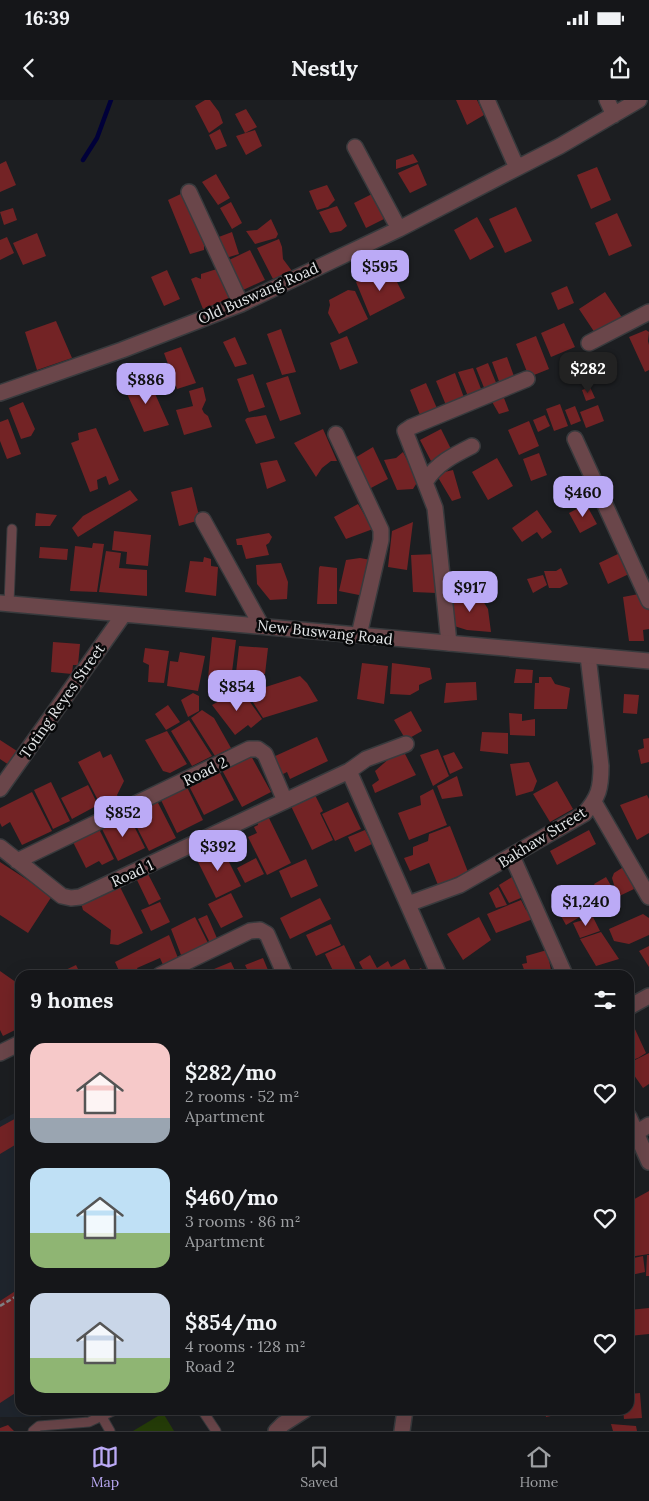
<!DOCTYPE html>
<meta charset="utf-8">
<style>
:root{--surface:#151619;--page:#1e1f22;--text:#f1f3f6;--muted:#9d9fa2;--line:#343538;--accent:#bbaaf6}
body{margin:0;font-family:Lora,serif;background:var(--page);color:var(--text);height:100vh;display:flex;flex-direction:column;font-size:19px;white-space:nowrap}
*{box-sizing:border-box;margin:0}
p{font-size:16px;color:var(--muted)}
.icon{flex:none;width:28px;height:28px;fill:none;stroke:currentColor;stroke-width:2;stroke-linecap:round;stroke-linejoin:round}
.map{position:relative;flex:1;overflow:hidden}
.drawer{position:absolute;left:15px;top:870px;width:619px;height:445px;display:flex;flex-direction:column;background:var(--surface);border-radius:15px;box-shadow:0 5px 20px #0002,0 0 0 1px var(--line)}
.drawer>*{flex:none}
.price{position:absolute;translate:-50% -42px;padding:0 11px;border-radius:10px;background:var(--accent);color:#111;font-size:16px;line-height:32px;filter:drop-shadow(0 1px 2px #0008)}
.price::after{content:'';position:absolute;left:50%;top:30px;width:15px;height:11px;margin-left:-8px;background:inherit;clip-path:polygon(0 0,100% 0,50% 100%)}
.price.on{background:#222;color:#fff}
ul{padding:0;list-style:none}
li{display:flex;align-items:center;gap:15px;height:125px;padding:0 15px}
li span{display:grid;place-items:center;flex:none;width:140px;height:100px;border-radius:15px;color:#555}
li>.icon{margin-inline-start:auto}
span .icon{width:60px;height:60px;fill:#fffc;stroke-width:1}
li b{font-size:21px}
h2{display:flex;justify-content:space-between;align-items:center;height:60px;padding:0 15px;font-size:21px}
.status{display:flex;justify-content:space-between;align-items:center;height:35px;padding:0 25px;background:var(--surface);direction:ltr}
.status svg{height:14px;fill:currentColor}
header{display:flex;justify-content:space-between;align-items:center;height:65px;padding:0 15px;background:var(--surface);font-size:22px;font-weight:700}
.tab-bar{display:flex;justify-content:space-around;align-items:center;height:70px;border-top:1px solid var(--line);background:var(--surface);font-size:14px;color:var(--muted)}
.tab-bar a{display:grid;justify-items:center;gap:2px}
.tab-bar .on{color:var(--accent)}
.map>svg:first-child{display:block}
.built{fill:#1f252d}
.green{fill:#253d08}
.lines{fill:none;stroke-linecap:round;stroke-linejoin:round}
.stream{stroke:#000039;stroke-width:4.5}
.building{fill:#732325}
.service-casing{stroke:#383a3d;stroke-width:11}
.minor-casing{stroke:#383a3d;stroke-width:18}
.tertiary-casing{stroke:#383a3d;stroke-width:18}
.path{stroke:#818386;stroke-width:2.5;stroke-dasharray:5 2.5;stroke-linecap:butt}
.service{stroke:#6a464a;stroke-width:9}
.minor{stroke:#6a464a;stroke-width:15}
.tertiary{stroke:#6a464a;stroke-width:15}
.labels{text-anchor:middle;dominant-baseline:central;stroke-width:5;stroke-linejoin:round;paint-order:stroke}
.street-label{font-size:15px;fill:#e4e6e8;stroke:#070809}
</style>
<div class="status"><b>16:39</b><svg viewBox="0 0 49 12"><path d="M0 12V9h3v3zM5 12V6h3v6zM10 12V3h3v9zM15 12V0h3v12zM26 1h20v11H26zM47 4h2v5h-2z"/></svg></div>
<header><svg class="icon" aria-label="back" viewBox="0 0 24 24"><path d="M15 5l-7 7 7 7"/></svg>Nestly<svg class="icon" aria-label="share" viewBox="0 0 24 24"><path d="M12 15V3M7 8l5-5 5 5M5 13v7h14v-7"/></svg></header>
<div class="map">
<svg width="649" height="1331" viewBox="0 0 649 1331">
<rect width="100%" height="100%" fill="#1c1e21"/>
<path class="built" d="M20 1010V1310H54L40 1317H0V1021Z"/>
<path class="green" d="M163 1313 174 1331H133Z"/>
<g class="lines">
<path class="stream" d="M83 60 97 38 111 0"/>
</g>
<path class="building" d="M205 0H210L219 12 223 23 209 33 195 6Z
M456 0H477L484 15 467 25Z
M246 9 257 27 245 33 235 14Z
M220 29 227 46 216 50 209 35Z
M255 30 262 46 246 55 236 36Z
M413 54 418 62 396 69V60Z
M6 61 16 85 0 92V64Z
M418 64 427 85 410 93 398 73Z
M597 67 611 100 591 109 577 75Z
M216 74 230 98 218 105 202 82Z
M327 85 335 100 328 107 317 110 309 91Z
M185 92 204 145V150L190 154 168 100Z
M372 94 384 119 366 128 354 103Z
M231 102 242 123 232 129 220 108Z
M337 106 347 126 341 131 330 133 319 112Z
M516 107 532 141 505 153 489 119Z
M13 108 17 120 4 125 0 112Z
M617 113 632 146 609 156 595 123Z
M477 117 494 147 470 160 454 130Z
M271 119 278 134 276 138 255 144 246 131 257 130Z
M232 132 239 154 226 158 216 138Z
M37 133 46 156 23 165 13 143Z
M7 137 14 153 0 160V140Z
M279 139 282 147 283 159 292 171 273 179 257 148Z
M250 150 265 180 243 190 229 160Z
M220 168 231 198 203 209 191 179 196 177 201 179V174Z
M167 170 180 199 164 206 151 177Z
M391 170 405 198 370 216 356 182 374 173 377 176Z
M567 186 574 203 558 210 551 193Z
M348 190 355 191 368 219 339 234 328 213 330 205 329 200Z
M605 192 623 219 597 236 579 209Z
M56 221 72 258 37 270 25 232Z
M564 223 575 247 551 257 541 233Z
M281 229 296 272 282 275 267 234Z
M646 230 649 232 648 241 649 245V270L645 272 629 237Z
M347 236 358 263 340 270 330 243Z
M536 236 549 269 529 277 516 244Z
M235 237 247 264 235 267 223 242Z
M181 247 196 283 177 289 164 253Z
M579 255 583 267 570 272 566 260Z
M507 257 515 279 500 284 492 262Z
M488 263 497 285 485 290 476 268Z
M473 268 483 294 470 301 458 272Z
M455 273 466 303 448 310 436 281Z
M253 274 265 307 249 312 237 279Z
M288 276 301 314 280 321 266 283Z
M148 278 169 325 144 332 124 287Z
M426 283 439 313 422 320 410 290Z
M203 287 206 300 202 309 204 313 208 316 212 327 184 335 176 310 193 306 189 291Z
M590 287 595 298 586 301 582 290Z
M504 298 509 311 499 314 491 300Z
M23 302 35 329 31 336 21 339 9 308Z
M560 304 568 326 554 331 546 309Z
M598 305 604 321 586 328 580 312Z
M575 306 581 321 571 325 565 310Z
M266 315 275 338 256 344 245 320 247 318Z
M545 315 550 326 538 332 533 320Z
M8 319 21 354 7 359 0 341V322Z
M529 321 539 346 519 355 508 330Z
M96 328 119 380 109 385 106 376 97 380 98 389 90 392 71 343 79 340 78 333Z
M323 329 337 361H331L322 368 316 377 294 343Z
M441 329 452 351 431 361 420 340Z
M373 347 388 379 369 389 353 359Z
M403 352 418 381 413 389 397 390 384 360 396 358Z
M539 353 547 375 531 381 523 359Z
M497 358 513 386 488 400 472 372Z
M277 360 286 381 267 389 260 363Z
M453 370 461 398 452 401 436 374Z
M192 387 200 420 179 426 171 392Z
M130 390 138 400 78 437 72 428 83 416Z
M358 404 373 429 346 439 334 417Z
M586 404 597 424 580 433 569 413Z
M537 410 552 432 542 439 537 432 522 442 512 428Z
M36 413 57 415 50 426H35Z
M413 422 407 470 388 467 392 431Z
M114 431 151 435 148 466 126 464 127 452 112 450Z
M269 433 272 437 269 443 266 445 269 455 246 459 242 445H237L236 439Z
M93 443 104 444 97 492 70 491 75 446 92 448Z
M40 447 68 449 67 460 39 458Z
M106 451 121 453 119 468 147 470V496L99 492Z
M620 453 631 473 608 484 599 463Z
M436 454 437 493 413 492 411 455Z
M204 457 211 459V466L218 467 216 496 185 492 190 461 203 462Z
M360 458 371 460 364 496 339 491 346 460Z
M281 463 288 482 287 499 270 500 257 484 256 465Z
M320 466 337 468V504H317L319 468Z
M561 468 568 484 560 488H549L544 471H556Z
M543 475 547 485 533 493 527 479Z
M478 493 488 509 491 532 467 530 451 525 450 508 457 494Z
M644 493 649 511V529L643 530 644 541H629L623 497Z
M212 537 236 540 231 580 208 578Z
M53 542 80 544 78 565H73L72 574 51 572Z
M239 546 268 548 265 574 236 573Z
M145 548 169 551 164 583 148 582 149 565 143 562Z
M180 552 205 556 198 591 167 586 170 561 178 562Z
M362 563 388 566 384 604 357 599Z
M392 563 430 568 432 579 419 585V590L410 595 390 594Z
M516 569 533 570 532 583H514Z
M300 576 307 583 318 601 263 618 247 593Z
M539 577H551L555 584 570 588 567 609H534L535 583H539Z
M476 582 477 600 444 603 446 583Z
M241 589 262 619 251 628 248 625 235 635 212 605Z
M193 593 199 596V611L188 617 181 600Z
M624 594 639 595 637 614 623 613Z
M168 605 180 622 166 630 155 614Z
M202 610 214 618 231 648 215 656 191 618Z
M411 611 422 631 406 640 394 620Z
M509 613 522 614V621L535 619V636L510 635Z
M189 620 212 656 192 666 171 631Z
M167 631 187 664 170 673 163 671 145 640Z
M482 632 508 633V654L480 651Z
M317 637 328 661 290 679 287 672 281 675 273 657Z
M649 638V662L641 664 638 650 644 648 643 639Z
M0 640 17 651 9 665 0 659Z
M438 649 449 676 433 686 420 655Z
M100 651 103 658 111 654 124 681 117 695 119 699 102 708 78 662Z
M454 652 463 668 450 674 443 656Z
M250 654 271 692 242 707 222 670Z
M405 654 416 675 375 693 372 685 379 680 375 671 391 657Z
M529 662 537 681 533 691 516 696 510 664Z
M219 671 234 700 204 715 189 686Z
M457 676 463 696 442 699 437 686Z
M557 681 573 709 550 722 533 694Z
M51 682 70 721 53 729 34 690Z
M88 685 98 705 72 719 61 698Z
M186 685 203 720 177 733 160 698Z
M433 689 447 725 409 740 398 713 421 705 420 696Z
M32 692 52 731 22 745 10 722 2 727 0 723V708Z
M314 693 323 711 320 713 333 740 312 750 290 704Z
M647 695 649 699V733L637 740 620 705Z
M156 699 176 738 149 751 129 712Z
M348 702 361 729 335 741 322 714Z
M128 714 145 748 118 761 101 727Z
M267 714 291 763 267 775 248 737 257 733 254 727 258 725 256 719Z
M450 726 468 772 438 785 429 763 410 771 404 758 413 755V747L428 741 429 734Z
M99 729 114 759 102 765 99 761 86 768 73 742Z
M365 730 372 744 355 752 348 737Z
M589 730 596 744 557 765 550 751Z
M221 746 241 786 216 798 196 758Z
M256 758 264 774 245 783 237 768Z
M306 759 318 786 291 798 279 771Z
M0 762 52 796 28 833 0 815Z
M625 766 634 789 611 800 608 796 601 799 594 784 606 777 613 789 615 788 612 778 614 773Z
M147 772 161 799 149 805 136 778Z
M512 777 523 797 509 803 499 785Z
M119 785 143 833 118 845 110 844 111 830 83 810 81 803Z
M592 786 606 815 596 817 587 814 579 792Z
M498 787 507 805 496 808 489 793Z
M576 791 585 814 566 825 552 800Z
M231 793 243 817 221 828 208 804Z
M320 798 331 819 290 839 280 818Z
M521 800 526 810 529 811 533 819 496 833 487 814Z
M160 802 170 822 151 831 141 810Z
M643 814 649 818V835L629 844 614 841 609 829Z
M207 815 219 843 211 845 198 819Z
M195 817 209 845 181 855 171 829Z
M479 817 491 840 463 860 447 834Z
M593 817 600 831 580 838 573 823Z
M331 824 341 845 316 856 306 835Z
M601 832 619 859 596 866 580 839Z
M169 835 178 858 163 865 160 858 137 868 140 874 139 875H121L115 862Z
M344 845 356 870 345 875H335L325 854Z
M649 846V867L639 851Z
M547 850 551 870 537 875H526L522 864 527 863 526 856Z
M370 855 377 868 388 861 391 867 405 859 412 873 421 868 425 875H366L359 862Z
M263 858 270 875H250L245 865Z
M231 862 237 875H217L214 869Z
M76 865 81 875H55Z
M0 871 20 885V935L18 936 15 930 3 936 0 930Z
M634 927 646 953 638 958 629 961V929Z
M649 953V984L643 988 629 968V963Z
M20 1016V1042L0 1054V1027Z
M649 1091V1154L629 1157V1102Z
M647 1155H649V1176H646Z
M643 1156 645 1172 631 1175 629 1159Z
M20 1188V1290L0 1303V1201Z
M634 1189 635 1206 629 1207V1190Z
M649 1208V1234L629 1236V1210Z
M640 1293 642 1318 624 1319 623 1310H629V1294Z
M446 1310H477V1312L446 1315Z
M545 1310H570V1312L546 1317Z
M611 1324 636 1326 637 1331H613Z
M8 1325 14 1331H0V1328Z"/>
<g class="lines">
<defs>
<path id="service" d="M9 503 12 429
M202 1310 216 1331
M102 1317 110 1331
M33 1331 39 1326 89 1322 115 1310"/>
<path id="minor" d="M487 0 517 68
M607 0 614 15
M355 47 399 129
M189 92 241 204
M589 243 649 212
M0 293 122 250 241 204 399 129 517 68 560 46 639 0
M336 334 381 430V440L359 535
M575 339 649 501
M426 381C436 364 454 355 472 346
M203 420 261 525
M449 543 435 408 405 331 411 327 527 279
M349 671 439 875
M594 702 649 797
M0 747 62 796 71 798 80 797 349 671 366 659 406 644
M512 756 565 875
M17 761 249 649H258L265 654 285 701
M408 804 460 785 584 714C599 697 601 688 601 666L588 556
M160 875 250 831 260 830 267 834 285 875
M629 907 649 896
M0 953 20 943
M629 1017 649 1062
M636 1033 649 1025
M276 1331 283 1324 305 1310
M402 1331 405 1310"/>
<path id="tertiary" d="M0 503 649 561
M0 689 124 514"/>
</defs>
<use href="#service" class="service-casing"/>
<use href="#minor" class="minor-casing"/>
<use href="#tertiary" class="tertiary-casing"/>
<path class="path" d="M0 1206 20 1194"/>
<use href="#service" class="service"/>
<use href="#minor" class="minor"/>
<use href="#tertiary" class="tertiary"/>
</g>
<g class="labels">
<g class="street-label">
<text transform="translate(258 193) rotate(-24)">Old Buswang Road</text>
<text transform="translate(325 532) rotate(6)">New Buswang Road</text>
<text transform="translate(62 601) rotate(-55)">Toting Reyes Street</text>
<text transform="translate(205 671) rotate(-26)">Road 2</text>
<text transform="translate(542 737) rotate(-32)">Bakhaw Street</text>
<text transform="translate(132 773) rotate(-25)">Road 1</text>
</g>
</g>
</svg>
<b class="price" style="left:380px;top:192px">$595</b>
<b class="price on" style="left:588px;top:294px">$282</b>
<b class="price" style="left:146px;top:305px">$886</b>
<b class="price" style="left:583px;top:418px">$460</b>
<b class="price" style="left:470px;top:513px">$917</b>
<b class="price" style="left:237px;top:612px">$854</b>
<b class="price" style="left:123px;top:738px">$852</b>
<b class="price" style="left:218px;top:772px">$392</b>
<b class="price" style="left:586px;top:827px">$1,240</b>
<section class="drawer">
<h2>9 homes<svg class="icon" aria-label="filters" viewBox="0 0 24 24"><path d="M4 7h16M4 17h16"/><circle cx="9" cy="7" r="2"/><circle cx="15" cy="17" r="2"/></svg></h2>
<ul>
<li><span style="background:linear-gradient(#f6c9c9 75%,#9aa5b1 0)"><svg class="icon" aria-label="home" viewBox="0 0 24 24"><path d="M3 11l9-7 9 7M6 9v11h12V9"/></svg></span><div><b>$282/mo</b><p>2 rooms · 52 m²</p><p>Apartment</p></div><svg class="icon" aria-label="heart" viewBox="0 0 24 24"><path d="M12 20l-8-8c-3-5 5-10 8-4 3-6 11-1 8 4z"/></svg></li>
<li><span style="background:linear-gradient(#bfe0f5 65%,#8fb573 0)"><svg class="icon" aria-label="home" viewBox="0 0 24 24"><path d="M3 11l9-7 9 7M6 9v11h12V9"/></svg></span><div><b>$460/mo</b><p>3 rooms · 86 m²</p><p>Apartment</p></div><svg class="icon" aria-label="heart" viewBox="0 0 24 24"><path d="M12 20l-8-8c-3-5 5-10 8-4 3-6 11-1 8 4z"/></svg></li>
<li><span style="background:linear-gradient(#c9d6e8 65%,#8fb573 0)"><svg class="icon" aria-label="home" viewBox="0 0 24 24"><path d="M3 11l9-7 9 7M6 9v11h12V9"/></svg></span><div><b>$854/mo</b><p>4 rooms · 128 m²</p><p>Road 2</p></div><svg class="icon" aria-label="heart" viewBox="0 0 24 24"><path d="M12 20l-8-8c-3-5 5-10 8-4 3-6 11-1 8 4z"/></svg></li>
</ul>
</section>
</div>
<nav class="tab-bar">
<a class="on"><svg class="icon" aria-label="map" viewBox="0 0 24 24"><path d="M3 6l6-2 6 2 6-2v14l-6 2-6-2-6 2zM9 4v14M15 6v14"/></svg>Map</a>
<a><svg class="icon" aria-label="saved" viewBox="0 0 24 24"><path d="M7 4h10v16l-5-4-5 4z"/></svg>Saved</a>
<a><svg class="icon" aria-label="home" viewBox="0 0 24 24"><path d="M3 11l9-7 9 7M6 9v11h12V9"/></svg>Home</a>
</nav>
